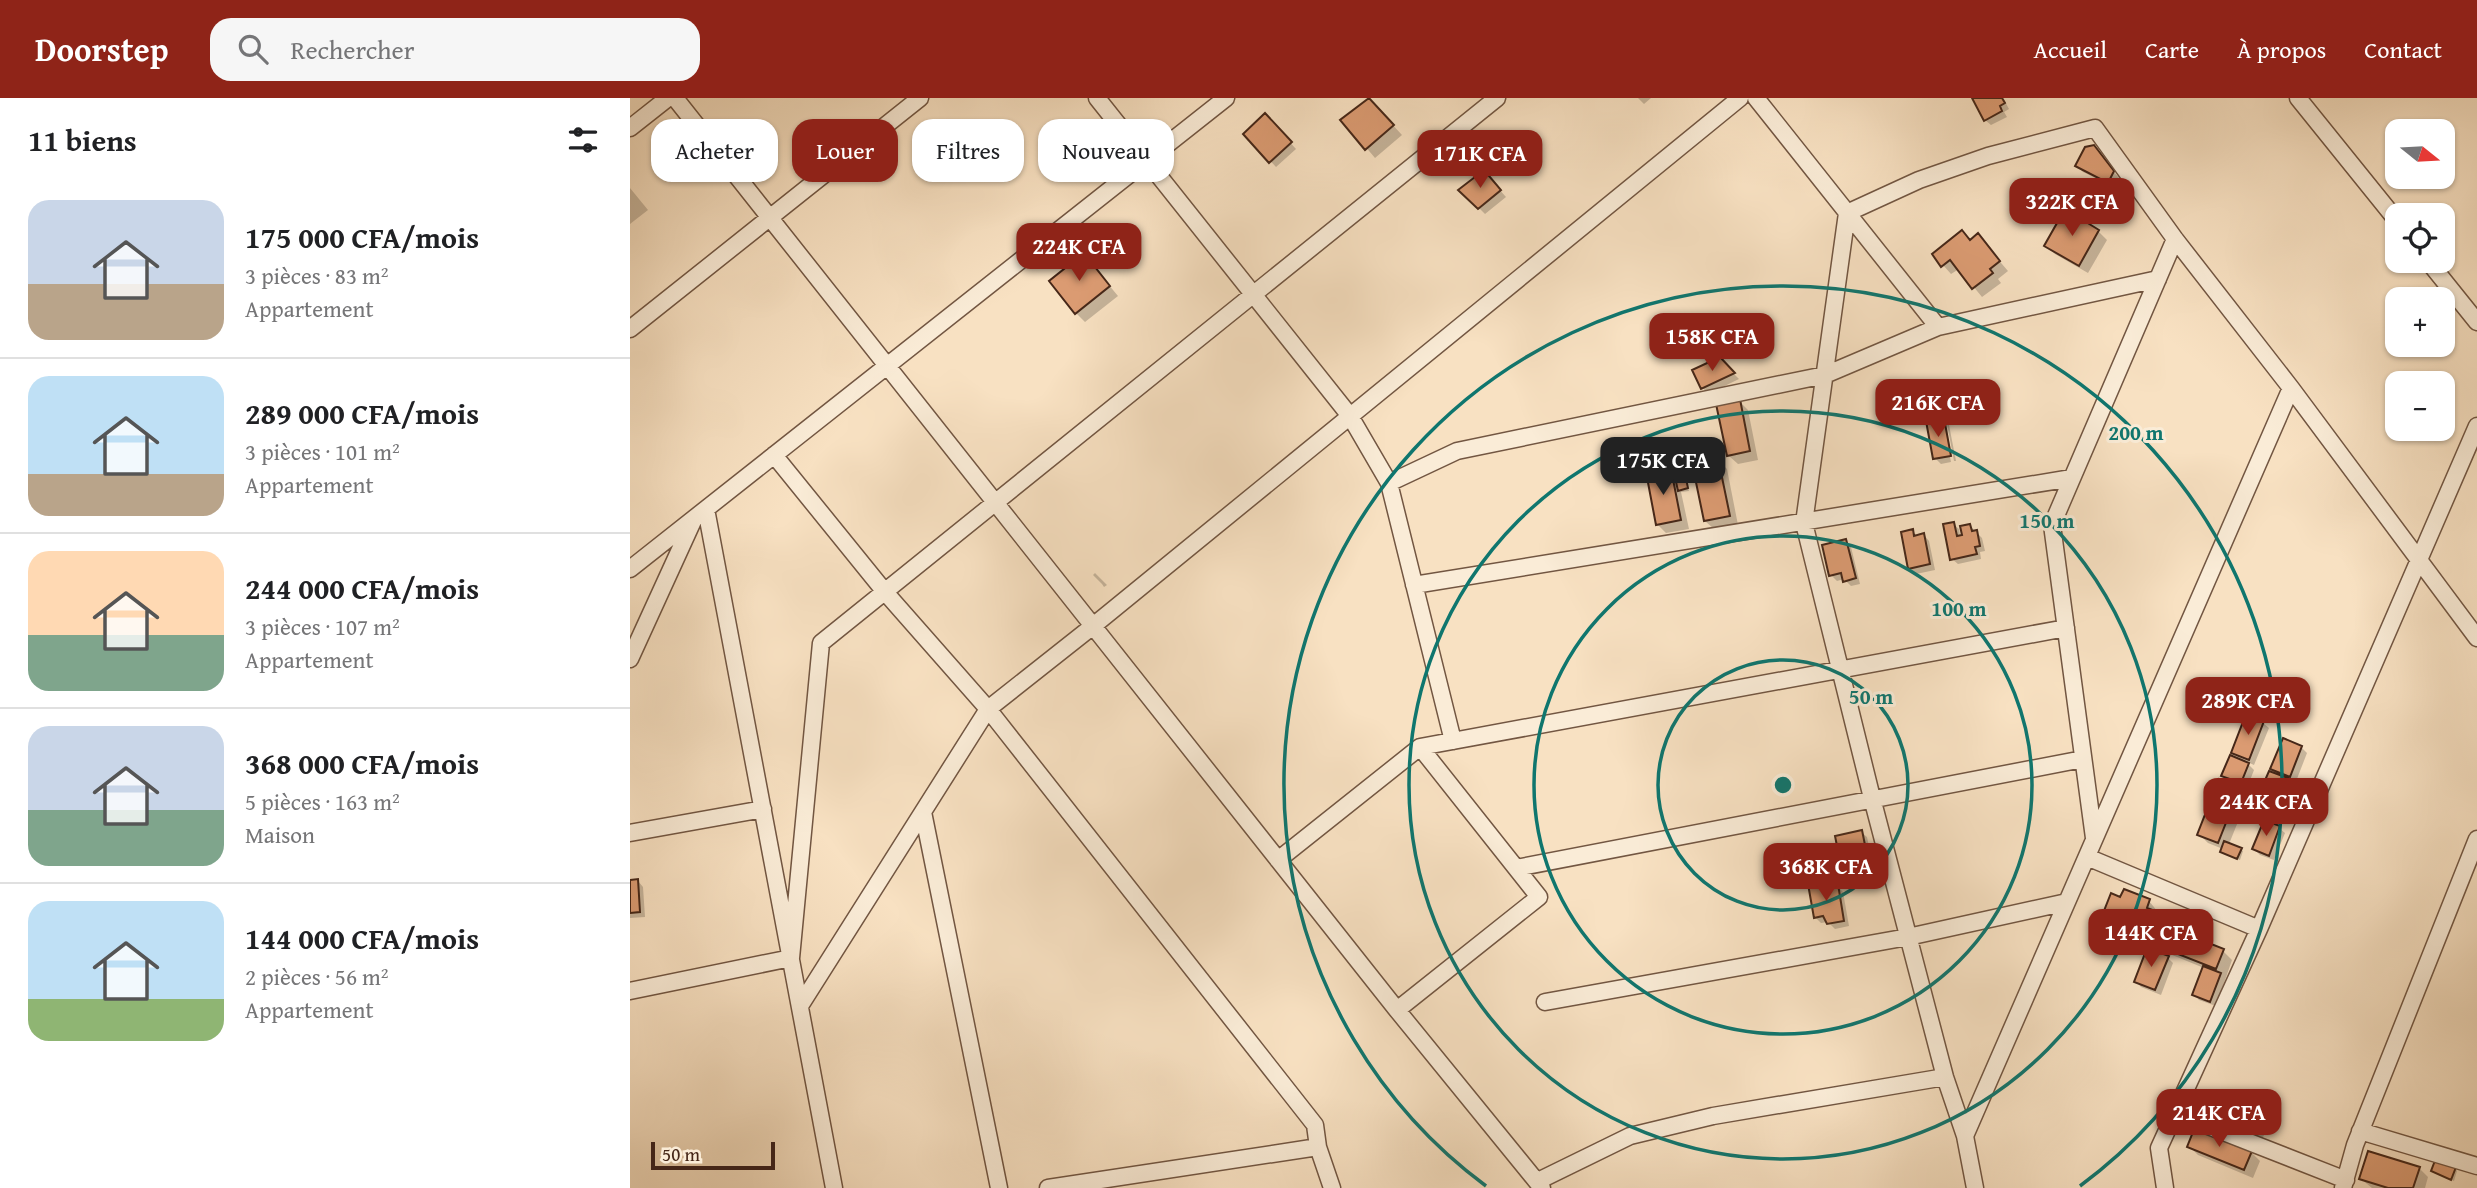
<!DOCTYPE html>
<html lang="fr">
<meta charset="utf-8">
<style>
:root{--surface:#fff;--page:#f6f6f6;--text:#202124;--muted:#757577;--line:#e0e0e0;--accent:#8f2418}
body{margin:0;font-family:"Gentium Book Plus",serif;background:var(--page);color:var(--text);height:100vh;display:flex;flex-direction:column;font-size:26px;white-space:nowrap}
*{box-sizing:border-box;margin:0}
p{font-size:23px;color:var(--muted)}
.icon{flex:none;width:38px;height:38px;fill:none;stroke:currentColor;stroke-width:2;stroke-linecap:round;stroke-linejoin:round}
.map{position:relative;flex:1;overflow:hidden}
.sheet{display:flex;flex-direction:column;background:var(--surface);width:630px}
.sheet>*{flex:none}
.hud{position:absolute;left:21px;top:21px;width:665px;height:63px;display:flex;gap:14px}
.needle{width:46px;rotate:108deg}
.buttons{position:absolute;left:1755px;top:21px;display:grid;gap:14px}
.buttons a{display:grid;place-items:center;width:70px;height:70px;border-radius:14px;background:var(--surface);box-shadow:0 2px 5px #0004;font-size:35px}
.scale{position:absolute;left:21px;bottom:18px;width:124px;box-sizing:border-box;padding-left:7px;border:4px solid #462718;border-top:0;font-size:19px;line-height:24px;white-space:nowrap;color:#462718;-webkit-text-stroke:5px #faecd7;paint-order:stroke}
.price{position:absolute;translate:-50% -60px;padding:0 16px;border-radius:14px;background:var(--accent);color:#fff;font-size:23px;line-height:46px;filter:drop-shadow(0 2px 4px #0008)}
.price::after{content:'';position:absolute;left:50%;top:42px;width:21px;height:16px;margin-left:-10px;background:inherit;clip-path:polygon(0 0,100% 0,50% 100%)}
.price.selected{background:#222;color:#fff}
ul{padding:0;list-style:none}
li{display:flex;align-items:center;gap:21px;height:175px;padding:0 28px}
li+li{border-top:2px solid var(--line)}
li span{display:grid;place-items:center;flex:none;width:196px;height:140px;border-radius:21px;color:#555}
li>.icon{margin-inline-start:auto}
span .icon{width:84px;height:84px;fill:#fffc;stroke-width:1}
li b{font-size:30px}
h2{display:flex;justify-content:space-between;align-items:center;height:84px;padding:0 28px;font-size:30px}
.tag{padding:0 24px;border-radius:21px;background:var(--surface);box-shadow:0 2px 5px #0004;font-size:24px;line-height:63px}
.tag.selected{background:var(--accent);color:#fff}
header{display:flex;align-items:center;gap:42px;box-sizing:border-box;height:98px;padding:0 35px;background:var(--accent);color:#fff}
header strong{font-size:33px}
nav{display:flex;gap:38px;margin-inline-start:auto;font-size:24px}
.search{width:490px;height:63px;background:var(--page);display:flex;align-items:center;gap:18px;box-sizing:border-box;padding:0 24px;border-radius:21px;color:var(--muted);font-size:26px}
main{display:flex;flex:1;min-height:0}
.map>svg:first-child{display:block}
.shadow{fill:#0003}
.building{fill:#db9b72;stroke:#462718;stroke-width:2}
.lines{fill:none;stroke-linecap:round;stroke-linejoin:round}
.minor-casing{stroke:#725642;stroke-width:19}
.minor{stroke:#faecd7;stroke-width:16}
.ring{fill:none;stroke:#0f766e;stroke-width:3.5}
.centre{fill:#0f766e;stroke:#faecd7;stroke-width:3.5}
.ring-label{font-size:21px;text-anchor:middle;font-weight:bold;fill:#0f766e;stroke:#faecd7;stroke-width:6;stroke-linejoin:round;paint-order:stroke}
</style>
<header>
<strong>Doorstep</strong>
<div class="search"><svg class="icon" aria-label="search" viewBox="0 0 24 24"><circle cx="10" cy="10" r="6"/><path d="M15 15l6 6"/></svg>Rechercher</div>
<nav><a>Accueil</a><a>Carte</a><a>À propos</a><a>Contact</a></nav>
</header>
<main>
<section class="sheet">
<h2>11 biens<svg class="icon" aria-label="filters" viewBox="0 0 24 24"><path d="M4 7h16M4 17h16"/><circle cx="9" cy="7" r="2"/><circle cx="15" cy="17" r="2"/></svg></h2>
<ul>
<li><span style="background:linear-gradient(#c9d6e8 60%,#b9a48a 0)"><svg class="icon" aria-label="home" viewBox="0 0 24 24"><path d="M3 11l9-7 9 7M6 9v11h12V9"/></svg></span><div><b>175 000 CFA/mois</b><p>3 pièces · 83 m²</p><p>Appartement</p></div></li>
<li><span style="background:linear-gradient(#bfe0f5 70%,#b9a48a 0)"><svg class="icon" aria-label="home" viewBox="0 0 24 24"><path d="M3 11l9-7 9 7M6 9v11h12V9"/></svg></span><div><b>289 000 CFA/mois</b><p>3 pièces · 101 m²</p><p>Appartement</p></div></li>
<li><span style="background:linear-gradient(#ffd9b3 60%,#7fa58c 0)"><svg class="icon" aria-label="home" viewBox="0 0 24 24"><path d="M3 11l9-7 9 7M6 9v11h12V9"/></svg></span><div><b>244 000 CFA/mois</b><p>3 pièces · 107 m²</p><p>Appartement</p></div></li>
<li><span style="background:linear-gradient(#c9d6e8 60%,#7fa58c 0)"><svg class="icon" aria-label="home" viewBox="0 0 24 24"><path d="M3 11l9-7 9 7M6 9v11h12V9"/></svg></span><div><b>368 000 CFA/mois</b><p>5 pièces · 163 m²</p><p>Maison</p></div></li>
<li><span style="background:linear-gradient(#bfe0f5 70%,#8fb573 0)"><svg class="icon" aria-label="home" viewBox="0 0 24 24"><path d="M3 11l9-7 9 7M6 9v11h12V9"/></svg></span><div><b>144 000 CFA/mois</b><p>2 pièces · 56 m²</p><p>Appartement</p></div></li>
</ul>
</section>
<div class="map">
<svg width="1847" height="1090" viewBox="0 0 1847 1090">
<rect width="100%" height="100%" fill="#f8e1c2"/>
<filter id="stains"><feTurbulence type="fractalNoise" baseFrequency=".00286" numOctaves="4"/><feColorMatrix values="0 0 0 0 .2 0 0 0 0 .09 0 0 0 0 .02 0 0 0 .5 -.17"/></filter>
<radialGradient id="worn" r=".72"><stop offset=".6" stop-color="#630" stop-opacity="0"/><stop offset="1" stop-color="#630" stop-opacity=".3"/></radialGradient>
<path class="shadow" d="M1008 0H1021L1014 6Z
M1346 0H1373L1379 11 1374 14 1377 19 1361 27 1355 22Z
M748 11 772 37 745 60 713 22Z
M635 17 666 51 646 69 615 36Z
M1469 55 1489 80 1484 89 1453 74 1447 68Z
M859 80 876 99 855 116 831 92Z
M0 90 18 112 0 126Z
M1468 133 1477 142 1458 175 1425 156 1416 148Z
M1348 138 1378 173 1368 181 1371 185 1352 199 1329 171 1321 176 1313 167Z
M454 157 488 198 455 224 446 215Z
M1089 261 1109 281 1078 296 1073 290Z
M1109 303 1118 312 1128 362 1108 366 1099 358Z
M1313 322 1319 327 1326 363H1324L1317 326H1313L1321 364 1311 366 1305 360Z
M1088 362 1097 371 1108 427 1084 431 1075 423Z
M1052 369 1059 393 1051 394 1059 431 1036 435 1027 426 1040 373 1047 380Z
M1323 426 1329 431 1331 443 1340 428 1352 440 1355 453 1350 454 1351 461 1328 466 1322 461Z
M1283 433 1288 439 1294 437 1299 443 1305 472 1286 476 1280 470Z
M1216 443 1221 449 1230 486 1221 488 1214 481 1207 483 1201 477Z
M465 475 477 487 474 489 472 486 463 477Z
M1633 625 1639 630 1624 667 1615 663 1624 672 1617 690 1603 685 1618 699 1599 746 1613 753 1610 762 1594 756 1593 751 1578 745 1569 736 1604 688 1593 677 1612 663 1603 655Z
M1671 649 1677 655 1665 686 1673 690 1666 709 1638 699 1632 694 1652 680 1642 671Z
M1649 730 1655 735 1644 762 1630 757 1624 751Z
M1231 734 1237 739 1245 777 1221 783 1215 777Z
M8 783 13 789 15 819 0 820V784Z
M1188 786 1192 791 1207 788 1213 794 1219 828 1205 831 1198 824 1191 825 1185 819Z
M1495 793 1519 803 1536 824 1534 829 1593 853 1602 862 1586 908 1569 902 1564 896 1574 870 1481 832 1472 823 1491 801Z
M1538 860 1543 865 1531 897 1511 889 1506 883Z
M1628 1026 1637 1031 1631 1043 1623 1039Z
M1559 1048 1621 1054 1630 1063 1623 1080 1568 1057Z
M1789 1070 1798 1079 1795 1090H1742L1731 1081Z
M1825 1070 1827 1073 1824 1083 1806 1075Z"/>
<path class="building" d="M739 0 764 27 735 52 710 22Z
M1342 0H1372L1375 5 1370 8 1372 13 1354 23Z
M635 15 662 44 639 65 613 36Z
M1464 47 1484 73 1478 85 1445 68 1455 49Z
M854 72 871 92 848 111 828 92Z
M1435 111 1469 132 1449 168 1414 148Z
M1332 132 1340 142 1348 135 1370 163 1360 171 1363 175 1342 191 1320 162 1311 169 1302 156Z
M454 155 480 188 445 216 419 183Z
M1090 259 1105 275 1071 291 1062 272Z
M1110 301 1120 353 1097 358 1086 306Z
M1314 320 1321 358 1303 361 1296 323Z
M1088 360 1100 418 1074 423 1062 365Z
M1053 367 1058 390 1048 393 1043 370Z
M1041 371 1051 422 1026 427 1016 374Z
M1324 424 1327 438 1332 437 1330 428 1340 426 1342 433 1347 432 1350 448 1345 449 1347 456 1320 462 1313 426Z
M1283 431 1284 438 1294 435 1300 466 1278 471 1271 434Z
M1216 441 1226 480 1213 484 1211 475 1199 478 1192 447Z
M1616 616 1634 623 1619 662 1601 655Z
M1653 640 1672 648 1660 679 1640 671Z
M1600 657 1619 665 1611 685 1591 678Z
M1639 673 1658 680 1650 701 1630 694Z
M1589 681 1610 689 1588 745 1567 737Z
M1660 682 1671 687 1663 707 1651 703Z
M1634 722 1650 728 1639 758 1622 751Z
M1232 732 1240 772 1213 778 1205 738Z
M1594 743 1612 750 1607 761 1590 754Z
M8 781 10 814 0 815V782Z
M1188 784 1189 789 1208 786 1214 823 1197 826 1193 818 1184 820 1178 786Z
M1494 791 1520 801 1517 810 1528 814 1517 842 1470 823 1481 795 1490 799Z
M1528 825 1594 851 1586 871 1520 845Z
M1517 850 1539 858 1525 892 1504 884Z
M1573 868 1591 875 1580 904 1562 897Z
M1565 1029 1622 1053 1614 1072 1557 1049Z
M1738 1053 1790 1069 1783 1090H1758L1729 1081Z
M1806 1060 1826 1069 1821 1082 1801 1073Z"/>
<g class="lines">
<defs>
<path id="minor" d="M45 0 767 912 912 1090
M467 0 720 318 759 385 823 643
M1126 0 1308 229
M1668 0 1768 124
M0 30 38 0
M1798 163 1847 224
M0 231 290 0
M144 357 255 494 358 611 685 1027 688 1049 702 1090
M759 385 827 353 1195 277 1308 229 1528 181
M76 411 204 1090
M0 471 596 0
M784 487 1442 380
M0 561 63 423
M293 714 369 1090
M0 735 133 711
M1464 740 1422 427 1545 141
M1457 759 1629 831
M648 762 790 649 1436 530
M886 770 1453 661
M0 893 161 860 191 545 867 0
M915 904 1278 839 1437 804
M170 908 358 611 463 528 1110 0
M767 912 909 799 790 649
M1545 1015 1716 1082
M1730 1033 1847 1068
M1335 1038 1661 290
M908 1083 1000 1038 1083 1018 1315 979
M418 1090 688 1049
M1345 1090 1335 1038 1315 979 1242 700 1174 425 1217 115 1289 82 1358 58 1465 30 1545 141 1661 290 1847 540
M1535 1090 1529 1050 1629 831 1847 328
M1713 1090 1725 1047 1847 741"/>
</defs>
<use href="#minor" class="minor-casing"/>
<use href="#minor" class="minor"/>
</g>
<g class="ring">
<circle cx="1153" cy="687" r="125"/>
<circle cx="1153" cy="687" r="249"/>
<circle cx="1153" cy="687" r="374"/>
<path d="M856 1088A499 499 0 1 1 1450 1088"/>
</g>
<circle cx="1153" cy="687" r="10" class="centre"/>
<g class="ring-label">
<text x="1506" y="342">200 m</text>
<text x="1417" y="430">150 m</text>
<text x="1329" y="518">100 m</text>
<text x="1241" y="606">50 m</text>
</g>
<rect width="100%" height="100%" filter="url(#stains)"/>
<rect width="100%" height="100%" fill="url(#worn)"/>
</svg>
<div class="buttons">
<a><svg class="needle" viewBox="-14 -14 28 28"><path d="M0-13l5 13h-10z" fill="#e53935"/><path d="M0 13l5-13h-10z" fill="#757577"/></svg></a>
<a><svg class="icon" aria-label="locate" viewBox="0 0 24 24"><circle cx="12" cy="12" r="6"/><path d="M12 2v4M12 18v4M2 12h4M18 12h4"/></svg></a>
<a>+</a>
<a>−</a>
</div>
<div class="scale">50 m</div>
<b class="price" style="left:850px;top:92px">171K CFA</b>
<b class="price" style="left:1442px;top:140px">322K CFA</b>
<b class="price" style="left:449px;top:185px">224K CFA</b>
<b class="price" style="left:1082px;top:275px">158K CFA</b>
<b class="price" style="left:1308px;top:341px">216K CFA</b>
<b class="price selected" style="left:1033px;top:399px">175K CFA</b>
<b class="price" style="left:1618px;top:639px">289K CFA</b>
<b class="price" style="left:1636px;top:740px">244K CFA</b>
<b class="price" style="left:1196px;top:805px">368K CFA</b>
<b class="price" style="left:1521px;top:871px">144K CFA</b>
<b class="price" style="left:1589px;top:1051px">214K CFA</b>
<div class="hud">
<a class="tag">Acheter</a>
<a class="tag selected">Louer</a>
<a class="tag">Filtres</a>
<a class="tag">Nouveau</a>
</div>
</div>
</main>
